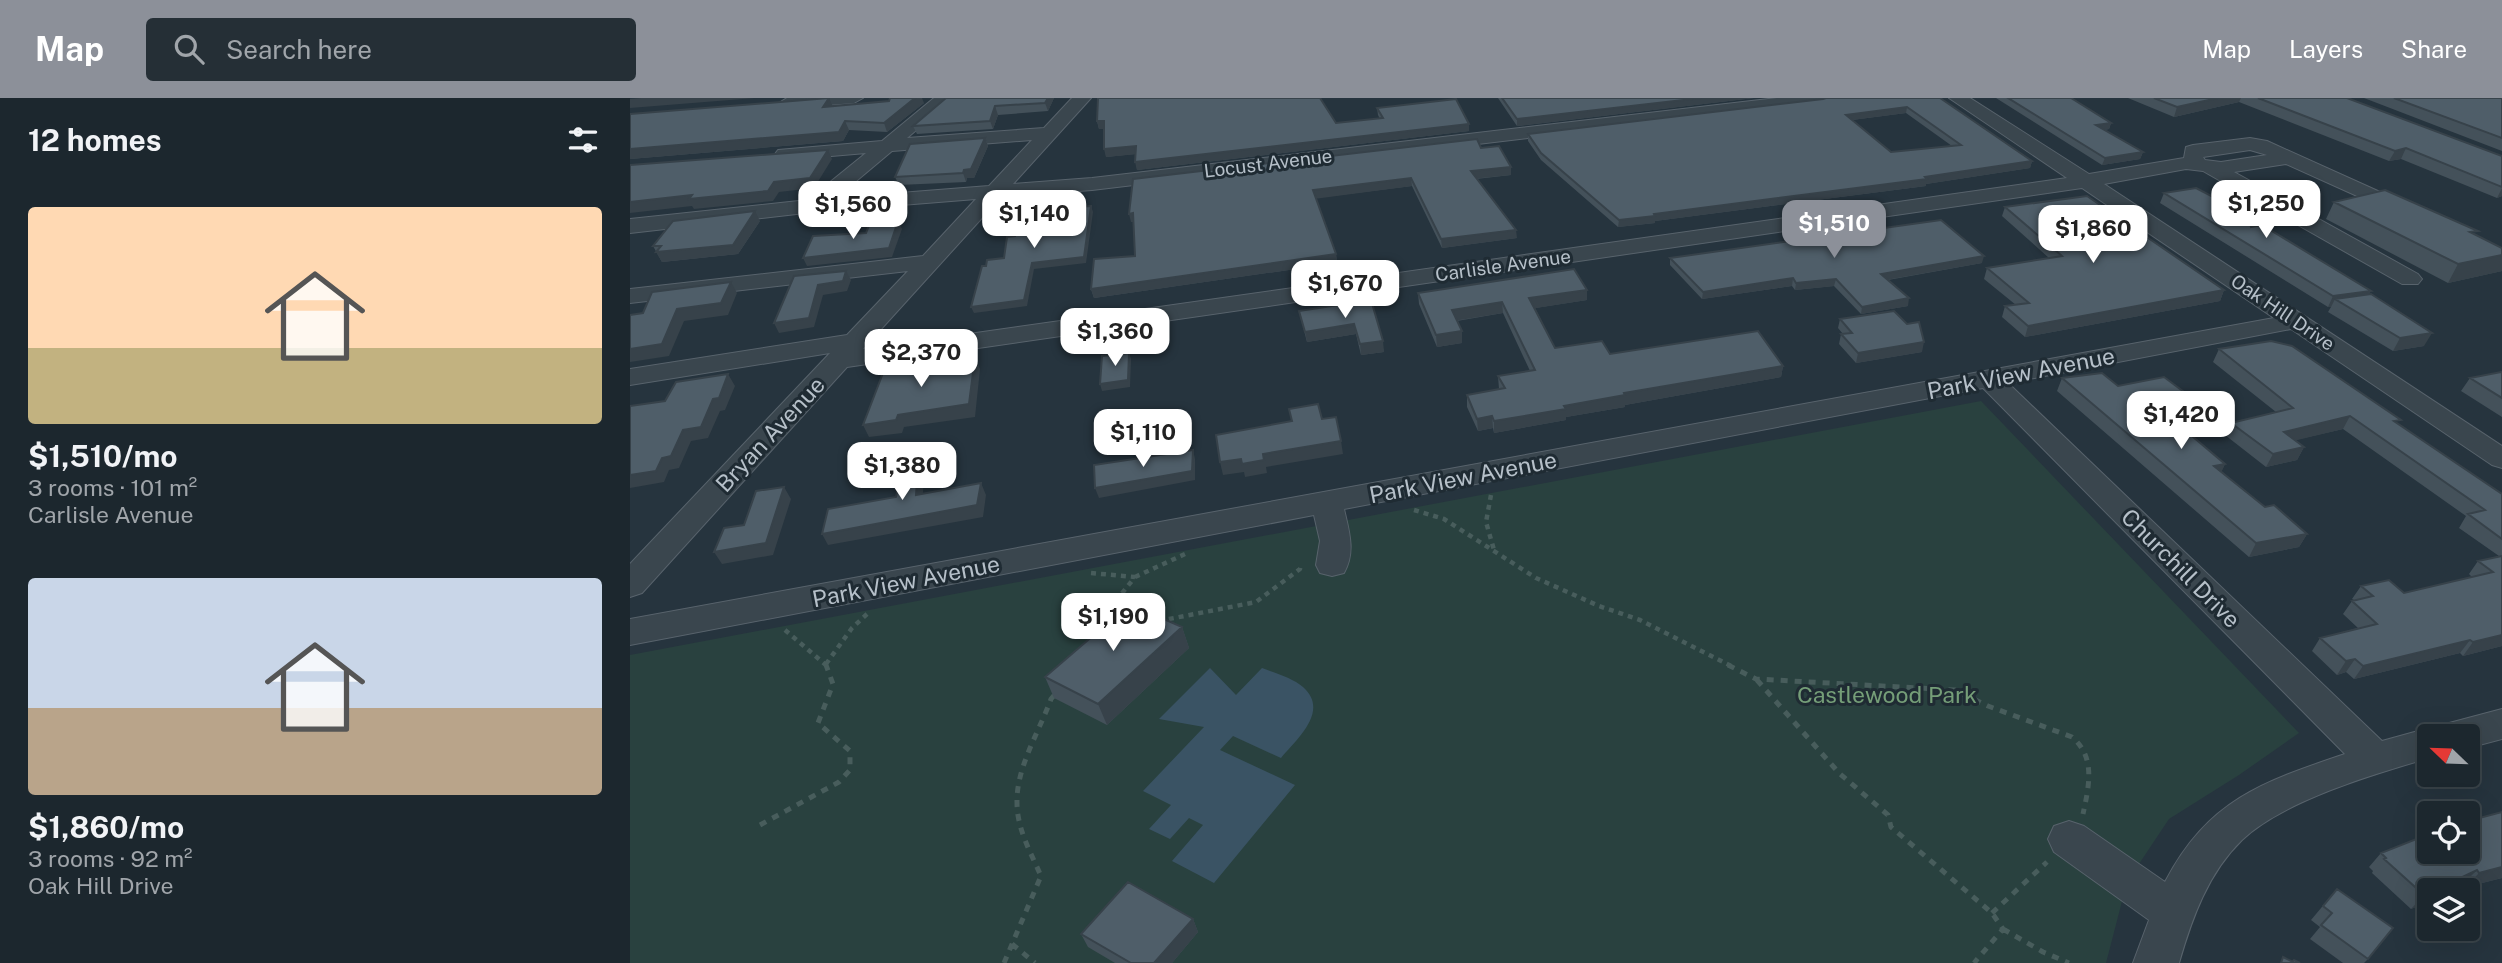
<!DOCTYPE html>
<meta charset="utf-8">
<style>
:root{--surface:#1c272e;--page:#252f36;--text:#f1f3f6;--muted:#a0a5aa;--line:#3a444a;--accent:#8c9099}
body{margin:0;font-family:"Public Sans",sans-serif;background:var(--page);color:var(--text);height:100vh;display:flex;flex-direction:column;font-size:26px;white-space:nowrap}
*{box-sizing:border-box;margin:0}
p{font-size:23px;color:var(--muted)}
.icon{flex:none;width:38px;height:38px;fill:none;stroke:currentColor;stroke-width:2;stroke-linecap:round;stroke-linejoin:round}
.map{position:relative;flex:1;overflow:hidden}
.panel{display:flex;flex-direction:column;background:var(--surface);width:630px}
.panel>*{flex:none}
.needle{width:46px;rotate:293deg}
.fabs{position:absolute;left:1787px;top:626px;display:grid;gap:14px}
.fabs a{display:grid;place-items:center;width:63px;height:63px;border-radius:7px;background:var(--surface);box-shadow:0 7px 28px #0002,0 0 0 2px var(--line);font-size:35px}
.price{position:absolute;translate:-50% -60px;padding:0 16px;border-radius:14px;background:#fff;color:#222;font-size:23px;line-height:46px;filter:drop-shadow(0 2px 4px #0008)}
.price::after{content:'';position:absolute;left:50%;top:42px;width:21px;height:16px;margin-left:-10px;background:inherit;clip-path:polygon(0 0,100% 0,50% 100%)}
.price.current{background:var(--accent);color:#fff}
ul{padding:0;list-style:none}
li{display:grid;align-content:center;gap:14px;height:371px;padding:0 28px}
li span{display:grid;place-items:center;height:217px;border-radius:7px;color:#555}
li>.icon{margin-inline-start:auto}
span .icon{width:126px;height:126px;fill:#fffc;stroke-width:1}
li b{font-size:30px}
h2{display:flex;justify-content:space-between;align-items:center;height:84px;padding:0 28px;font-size:30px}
header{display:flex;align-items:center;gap:42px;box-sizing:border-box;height:98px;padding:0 35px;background:var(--accent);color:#fff}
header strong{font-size:33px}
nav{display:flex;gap:38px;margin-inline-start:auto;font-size:24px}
.search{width:490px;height:63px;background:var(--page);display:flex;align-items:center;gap:18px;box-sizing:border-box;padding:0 24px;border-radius:7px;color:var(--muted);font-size:26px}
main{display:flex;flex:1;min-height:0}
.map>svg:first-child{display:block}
.green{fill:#29413f}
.water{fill:#3a5364}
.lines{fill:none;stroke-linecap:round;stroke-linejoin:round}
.minor-casing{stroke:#58636c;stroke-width:2}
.path-far1{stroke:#485d5c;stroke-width:4.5;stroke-dasharray:5 5;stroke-linecap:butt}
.path{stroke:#485d5c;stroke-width:5;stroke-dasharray:7 7;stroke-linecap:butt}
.minor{fill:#3a464e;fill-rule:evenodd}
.wall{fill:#44515a;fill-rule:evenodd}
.shaded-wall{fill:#37424a}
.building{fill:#4f5e69;stroke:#37424a;stroke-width:2;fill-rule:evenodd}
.labels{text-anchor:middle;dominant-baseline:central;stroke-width:6;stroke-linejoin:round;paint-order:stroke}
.far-street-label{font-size:19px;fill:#b6c0c9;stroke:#1f2b33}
.street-label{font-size:23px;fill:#b6c0c9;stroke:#1f2b33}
.park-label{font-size:23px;fill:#759e78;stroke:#1f2b33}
</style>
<header>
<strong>Map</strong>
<div class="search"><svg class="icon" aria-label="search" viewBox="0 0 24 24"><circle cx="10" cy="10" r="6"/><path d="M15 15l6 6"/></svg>Search here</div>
<nav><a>Map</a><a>Layers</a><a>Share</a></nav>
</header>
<main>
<section class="panel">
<h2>12 homes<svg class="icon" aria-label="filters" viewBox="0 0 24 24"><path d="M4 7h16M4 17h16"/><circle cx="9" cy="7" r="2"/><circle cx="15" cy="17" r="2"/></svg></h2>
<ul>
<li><span style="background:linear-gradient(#ffd9b3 65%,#c2b280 0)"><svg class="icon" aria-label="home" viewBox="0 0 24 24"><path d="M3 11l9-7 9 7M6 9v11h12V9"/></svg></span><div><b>$1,510/mo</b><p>3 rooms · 101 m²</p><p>Carlisle Avenue</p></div></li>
<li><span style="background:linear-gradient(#c9d6e8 60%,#b9a48a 0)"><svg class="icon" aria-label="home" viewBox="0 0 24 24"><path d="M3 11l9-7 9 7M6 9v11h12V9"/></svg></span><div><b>$1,860/mo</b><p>3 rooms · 92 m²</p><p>Oak Hill Drive</p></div></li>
</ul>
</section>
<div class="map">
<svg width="1872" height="865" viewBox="0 0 1872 865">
<rect width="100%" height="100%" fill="#26343e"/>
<path class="green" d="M1351 303 1669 635 1609 677 1539 721 1497 784 1476 865H0V557Z"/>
<path class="water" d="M580 570 606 597 632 570C645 575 663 580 673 589 700 613 667 641 651 660L603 638 590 652 665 687 584 785 542 763 573 727 559 720 540 741 519 731 541 707 513 693 574 629 529 621Z"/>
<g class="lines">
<defs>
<path id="minor" d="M157 0H233L224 5 158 10 149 5Z
M304 0H324L277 40 414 30 442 0H461L383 86 462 80 1147 0H1201L1192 5 462 92 371 99 233 251 1437 80 1319 0H1340L1459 76 1554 60 1556 49 1563 47 1620 40 1637 43 1770 103 1774 107 1770 111H1756L1656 66 1604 74 1788 176 1792 181 1788 186H1772L1573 73 1556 71 1474 86 1872 348V370L1862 367 1661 231 1378 285 1752 643 1799 630 1806 632 1808 628 1872 611V641L1838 650V639H1799V660C1744 676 1653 703 1612 742 1578 775 1562 820 1549 865H1503L1519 822 1424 754 1418 741 1424 728 1439 723 1454 728 1535 784C1578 702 1632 684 1715 656L1353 290 714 411C719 433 726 454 714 475L702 478 690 475 686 467 690 443 684 417 0 547V521L1644 220 1452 90 217 269 12 495 0 499V466L200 255 0 287V271L217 237 278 173 0 205V191L293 158 346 101 184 114 0 135V121L178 102 236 55 155 62 145 56 148 52 252 43ZM402 42 359 88 206 100 262 53ZM1620 52 1637 57 1591 64 1575 62 1573 59Z"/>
</defs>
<use href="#minor" class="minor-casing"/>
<path class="path-far1" d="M861 397 856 424 864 452
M784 412 814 421 906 480 969 508 1010 522 1101 568
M461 475 505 479 473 519 464 542
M505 479 555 456
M529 523 626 504 670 471 671 465
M155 532 197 568
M196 566 222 530 237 516"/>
<path class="path" d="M1098 567 1126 581 1325 592 1358 608 1442 639C1466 659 1459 688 1453 716
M1127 582 1209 675 1258 717 1261 729 1362 815 1373 831 1344 865
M130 727 209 684 220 672V653L188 625 203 586 196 567
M1362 815 1417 764
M1373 831 1413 854 1439 865
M382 846 405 865
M374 865 411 778C401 755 387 731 387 705 386 670 409 634 421 601L426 595"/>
<use href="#minor" class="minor"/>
</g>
<path class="wall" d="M316 0H424L418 13 368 17 363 31 287 36 283 28Z
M868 0H1124L887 28Z
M1310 0 1402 63 1400 70 1296 86V88L1025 123V125L988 129 911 62 898 43V36L1193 1ZM1276 15 1322 48 1261 54 1222 22Z
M1366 0H1441L1481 25 1479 31 1474 32 1513 54 1510 61 1472 67Z
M1498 0H1717L1872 58V98L1867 100 1771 61 1759 63 1609 4 1544 19Z
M1734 0H1872V53Z
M294 5 257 34 219 32 213 43 0 61V16Z
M747 10 839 26V33L507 72 505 56 476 59 474 31H469L467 23 706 25 750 21 748 17Z
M355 40 358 48 344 80H337L336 84 269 87 265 79Z
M851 50 881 77 846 81 887 140 812 150 782 88 686 100 706 156 707 165 464 200 461 191 505 158 503 124H501Z
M1534 95 1621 129 1739 197 1794 248 1763 253 1698 214 1701 209H1698L1530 105Z
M1704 104 1845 137 1872 173 1818 185 1696 121Z
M1375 109 1594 192 1590 203 1395 239 1372 219 1375 208 1386 207 1354 181 1357 170 1419 160 1372 118Z
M130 123 108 156 32 164 23 148Z
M1040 160 1352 165 1258 182 1278 208 1231 216 1204 188 1165 192 1162 188 1072 201 1040 167Z
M957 192V202L905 210 925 250 980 256 1153 268 1151 279 995 307V309L936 319V322L864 335 863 330 848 333 837 309V297L869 291 868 278 900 273 873 215 827 223 832 245 807 249 789 206 788 195Z
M741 202 754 254 731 257 726 236 677 244 669 213Z
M1210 221 1292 254 1226 265 1209 246 1211 236H1213L1208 230Z
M1589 251 1768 326 1872 396V548L1833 558 1830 555 1724 581 1716 574 1707 577 1682 553 1690 540 1728 530 1713 516 1722 503 1724 502 1722 501 1731 488 1774 495 1842 479 1839 476 1848 463 1869 458 1829 430 1836 418 1713 331 1665 342 1674 349 1667 362 1636 369 1595 337 1601 325 1646 314 1583 264Z
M1872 275V319L1831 293 1840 280Z
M1432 280 1488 288 1554 294 1548 307 1539 318 1595 366 1591 374 1635 409 1677 436 1669 449 1619 459 1427 293Z
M552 529 559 550 477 627 424 600 415 579Z
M1799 736 1872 780 1836 789 1833 786 1820 793H1799V803L1781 811 1742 775 1743 773 1739 769 1751 755Z
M1707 791 1738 861 1734 865H1713L1680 841 1690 829 1681 822Z
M563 821 568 834 542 865H485L458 849 451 836Z"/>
<path class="shaded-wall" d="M11 0H125L0 10V1Z
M199 0 203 9H193Z
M285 0H292L294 5 257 34 254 25Z
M418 0H424L418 13 415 5Z
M1071 0H1124L887 28V21Z
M1588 0H1611L1609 4 1544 19 1547 9Z
M365 8 368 17 363 31 360 23Z
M1277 9 1276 15 1214 23 1216 17Z
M215 23 219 32 213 43 0 61V51Z
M467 23H474L476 31H469Z
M1481 25 1479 31 1464 34 1466 27Z
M839 26V33L507 72 505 64Z
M355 40 358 48 344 80H337L336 84 333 75 334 72Z
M506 48 508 56 476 59 474 51Z
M1776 50 1771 61 1759 63 1765 53Z
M198 52 202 61 184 90 149 94 143 103 64 111 62 108 0 115V104L144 84Z
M1513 54 1510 61 1472 67 1475 60Z
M1402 63 1400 70 1296 86V88L1025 123V125L988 129 989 122 1024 116 1295 79Z
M881 69V77L841 81V73Z
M781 80 782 88 684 101 683 92Z
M1872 90V98L1867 100Z
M436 96 438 102 437 116 435 110Z
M461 108 463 114 456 165 404 171 397 208 344 215 341 209 402 165Z
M125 113 130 123 108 156 32 164 26 154Z
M503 115 505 124H501L499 116Z
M268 123 272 131 262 159 177 168 173 160Z
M886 132 887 140 812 150 811 141Z
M706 156 707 165 464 200 461 191Z
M1872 157V173L1818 185 1828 166Z
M1354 158 1352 165 1250 183 1251 176Z
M216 173 221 182 217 193 193 197 184 229 149 235 144 225 188 187Z
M1163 180 1162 188 1072 201 1073 194Z
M1206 181 1204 188 1165 192 1166 185Z
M101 184 107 195 98 217 54 223 39 258 0 264V251L47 211Z
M957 192V202L900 211 899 200Z
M1594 192 1590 203 1395 239 1398 228Z
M1741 193 1735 204 1705 201 1701 209H1698L1703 198Z
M1279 200 1278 208 1231 216 1232 209Z
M872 204 873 215 823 223 822 212Z
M724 226 726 236 677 244 675 234Z
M832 233V245L807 249 806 237Z
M1802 235 1794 248 1763 253 1770 240Z
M753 243 754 254 731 257 730 246Z
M1294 244 1292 254 1226 265 1228 255Z
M499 255 501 261 500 289 472 293 470 286Z
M345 259 350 271 345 319 274 329 272 335 239 339 233 327 268 317Z
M1153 268 1151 279 995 307V309L936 319V322L864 335V323L994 295Z
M98 276 105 288 95 312 90 313 78 340 61 343 49 370 39 372 34 384 0 390V377L32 360Z
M1554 294 1548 307 1531 329 1536 316Z
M862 318 863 330 848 333 847 321Z
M1720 318 1713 331 1647 347 1654 334Z
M711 343 713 356 636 369 637 375 615 379 614 374 593 377 590 364Z
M1674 349 1667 362 1636 369 1643 356Z
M563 352 565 361V382L469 400 465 390Z
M289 354 295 366 292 408 286 397Z
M1595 366 1589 379 1584 368Z
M351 385 356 397 353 419 198 447 192 436Z
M154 389 161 401 143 457 92 466 84 454 136 445Z
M1677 436 1669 449 1619 459 1626 445Z
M552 529 559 550 477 627 468 606Z
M1872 537V548L1833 558 1843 544Z
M1840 542 1830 555 1724 581 1733 568Z
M1725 561 1716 574 1707 577 1716 563Z
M1872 769V780L1836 789 1849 775Z
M1847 772 1833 786 1820 793H1803Z
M1799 795V803L1781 811 1794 797Z
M563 821 568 834 542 865H524Z"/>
<path class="building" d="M199 0 193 9 259 3 260 0H285L254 25 215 23 209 34 0 51V16Z
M316 0H418L415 5 365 8 360 23 283 28Z
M468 0H690L706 25 753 20 747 10 826 1 839 26 505 64 506 48 474 51V23H467Z
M872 0H1071L887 21Z
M1196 0H1310L1402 63 1295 79 1297 81 1024 116 1025 118 989 122 911 55 898 36 1193 1ZM1277 9 1331 47 1261 54 1216 17Z
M1378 0H1441L1481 25 1466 27 1513 54 1475 60Z
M1524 0H1588L1547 9Z
M1628 0H1717L1872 58V89L1776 50 1765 53Z
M1764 0H1872V40Z
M355 40 341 71 334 72 333 75 265 79 280 46Z
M847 41 851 50 869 48 881 69 841 73 886 132 811 141 781 80 683 92 706 156 461 191 464 161 505 158 503 115 499 116 503 81Z
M198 52 180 80 144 84 138 93 59 101 62 97 0 104V67Z
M1566 90 1585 100 1612 96 1621 129 1632 127 1741 193 1703 198 1534 95Z
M1755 92 1848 133 1840 134 1872 150V157L1828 166 1704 104Z
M436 96 435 110 461 108 454 159 402 165 394 202 341 209 352 168H356L357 162 374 160 377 139 385 138 388 122 409 117 411 99Z
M1457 98 1594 192 1398 228 1375 208 1399 205 1357 170 1432 158 1375 109Z
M125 113 103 147 26 154 31 148H23L43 123Z
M1311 122 1354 158 1251 176 1279 200 1232 209 1206 181 1166 185 1163 180 1073 194 1040 160Z
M268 123 259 150 173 160 183 138 236 135 240 125Z
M944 171 957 192 899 200 925 250 972 243 980 256 1128 233 1153 268 994 295 995 297 934 308 936 311 864 323 862 318 847 321 837 297 875 290 868 278 905 272 872 204 822 212 832 233 806 237 788 195Z
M216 173 213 183 188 187 179 220 144 225 164 178Z
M101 184 91 205 47 211 32 246 0 251V217L13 215 22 194Z
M1741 196 1802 235 1770 240 1705 201Z
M741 202 753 243 730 246 724 226 675 234 669 213Z
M1264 213 1277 226 1289 224 1294 244 1228 255 1211 236 1222 235 1210 221Z
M1641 243 1662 248 1771 322 1764 323 1872 396V441L1838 416 1855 412 1720 318 1654 334 1674 349 1643 356 1601 325 1663 310 1589 251Z
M499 255 498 282 470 286 472 258Z
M345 259 339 306 268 317 266 322 233 327 253 275 258 274 261 267 293 262 292 265 304 263 303 266Z
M1871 274 1872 275V300L1840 280Z
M1472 275 1488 288 1534 279 1554 294 1536 316 1595 366 1584 368 1635 409 1644 407 1677 436 1626 445 1432 280Z
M98 276 89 300 83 301 71 329 53 332 41 358 32 360 26 373 0 377V308L35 303 46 284Z
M688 306 692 321 706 319 711 343 633 356 634 362 612 366 611 361 590 364 586 337 662 323 659 311Z
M563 352 562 373 465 390 464 367Z
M276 353 289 354 286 397 351 385 347 407 192 436 198 411 266 399Z
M154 389 136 445 84 454 94 430 114 427 126 393Z
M1872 458V537L1843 544 1840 542 1733 568 1725 561 1716 563 1690 540 1747 526 1722 503 1743 498 1731 488 1759 482 1774 495 1863 474 1848 463Z
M500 506 552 529 468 606 415 579Z
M1872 714V769L1849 775 1847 772 1803 793H1799V795L1794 797 1754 761 1756 760 1751 755 1799 736V754H1838V723Z
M498 784 563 821 524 865H501L451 836Z
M1707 791 1763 830 1738 861 1691 827 1702 815 1693 808Z
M1653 859 1663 864 1664 862 1670 865H1651Z"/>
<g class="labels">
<g class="far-street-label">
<text transform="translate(638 65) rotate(-7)">Locust Avenue</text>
<text transform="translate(873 167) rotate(-8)">Carlisle Avenue</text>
<text transform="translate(1653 214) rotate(34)">Oak Hill Drive</text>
</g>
<g class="street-label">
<text transform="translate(1391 275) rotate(-11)">Park View Avenue</text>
<text transform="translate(140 336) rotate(-47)">Bryan Avenue</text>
<text transform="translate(833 379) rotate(-11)">Park View Avenue</text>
<text transform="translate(1551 470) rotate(45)">Churchill Drive</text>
<text transform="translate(276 483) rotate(-11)">Park View Avenue</text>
</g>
<g class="park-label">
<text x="1257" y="596">Castlewood Park</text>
</g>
</g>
</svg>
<div class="fabs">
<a><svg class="needle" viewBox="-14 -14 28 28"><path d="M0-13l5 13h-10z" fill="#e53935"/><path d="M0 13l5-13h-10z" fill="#a0a5aa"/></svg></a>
<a><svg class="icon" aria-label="locate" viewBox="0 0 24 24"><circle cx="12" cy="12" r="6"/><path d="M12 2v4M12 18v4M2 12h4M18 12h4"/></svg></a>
<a><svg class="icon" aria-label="layers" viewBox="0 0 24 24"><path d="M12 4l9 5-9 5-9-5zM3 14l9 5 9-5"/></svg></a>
</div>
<b class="price" style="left:1636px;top:142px">$1,250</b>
<b class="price" style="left:223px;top:143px">$1,560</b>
<b class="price" style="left:404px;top:152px">$1,140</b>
<b class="price current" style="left:1204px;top:162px">$1,510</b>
<b class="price" style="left:1463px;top:167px">$1,860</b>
<b class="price" style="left:715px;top:222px">$1,670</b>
<b class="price" style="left:485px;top:270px">$1,360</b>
<b class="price" style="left:291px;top:291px">$2,370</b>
<b class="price" style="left:1551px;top:353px">$1,420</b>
<b class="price" style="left:513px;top:371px">$1,110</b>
<b class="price" style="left:272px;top:404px">$1,380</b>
<b class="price" style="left:483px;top:555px">$1,190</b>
</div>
</main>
